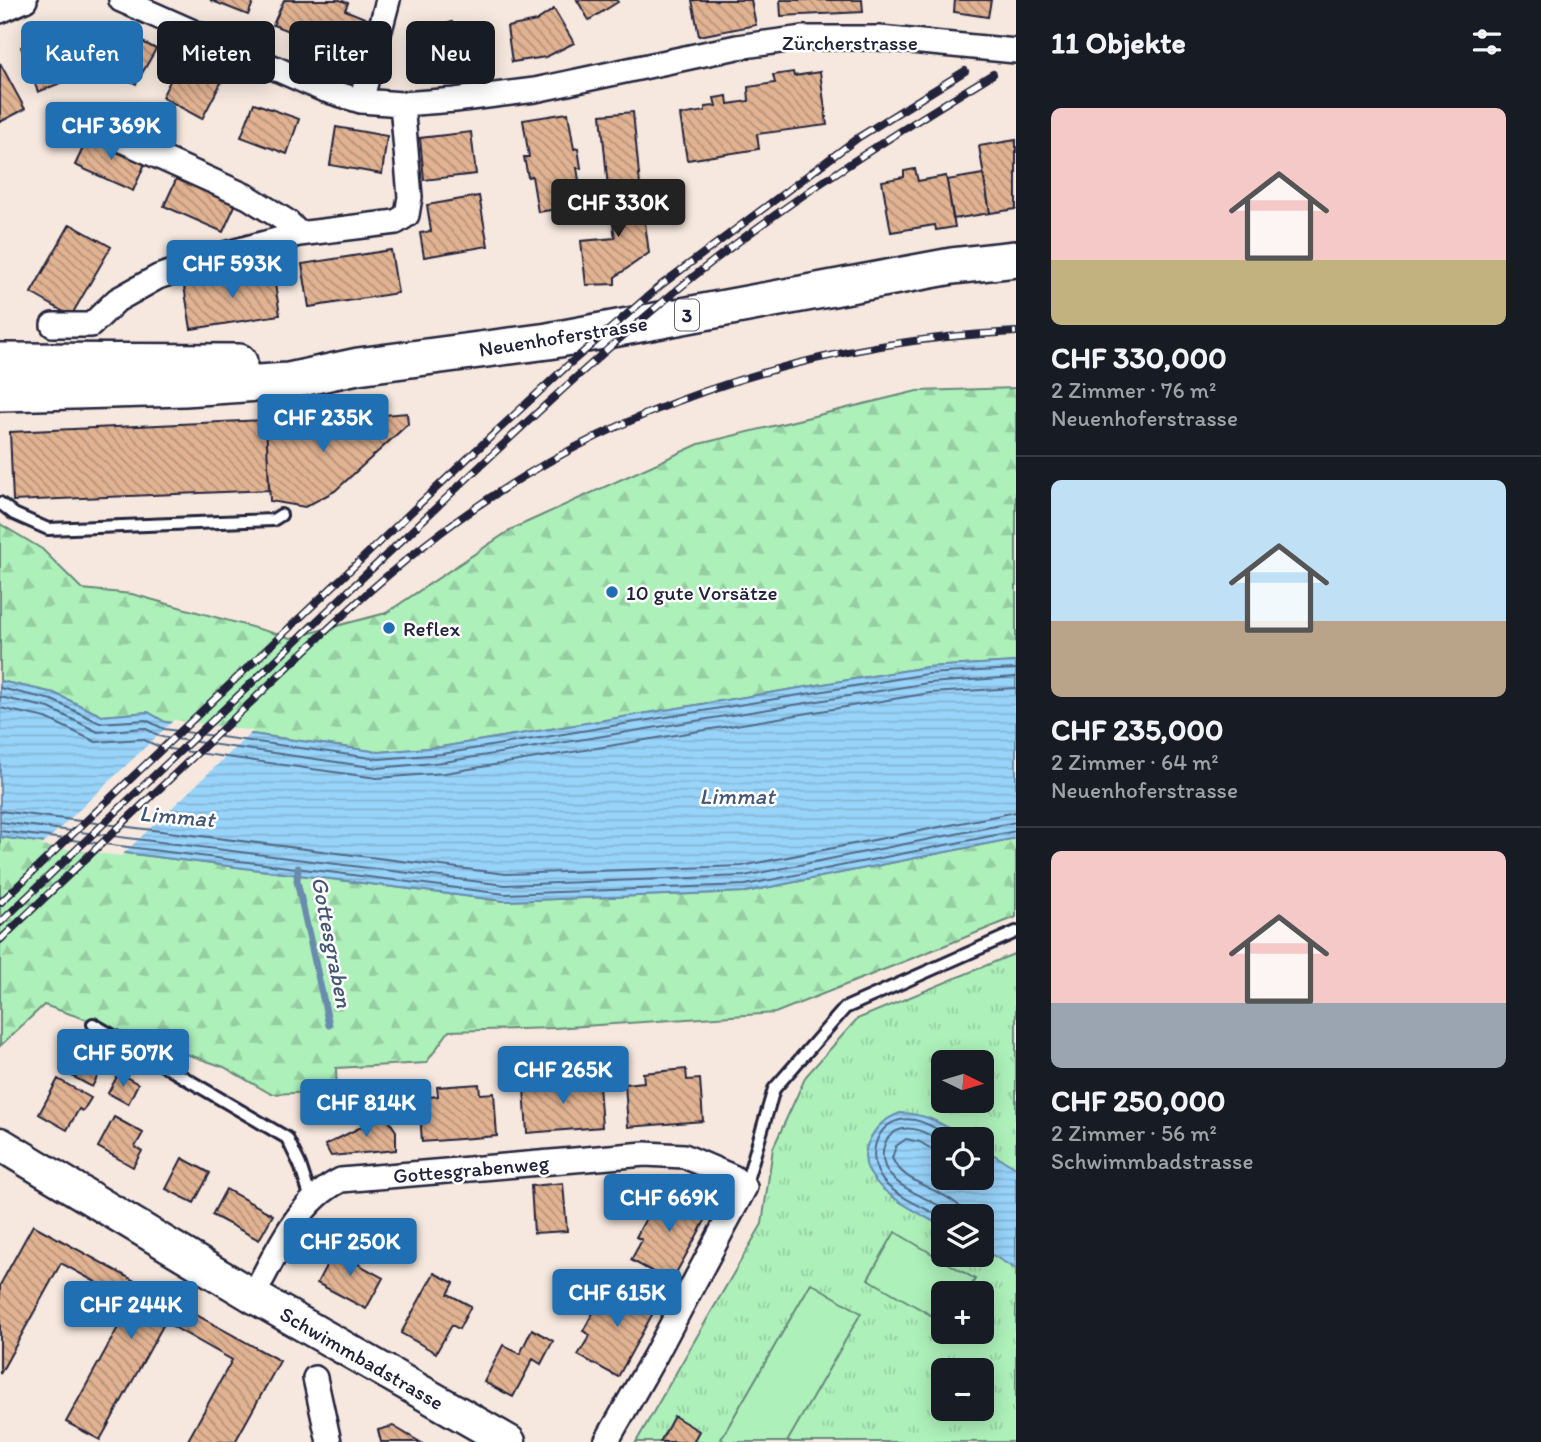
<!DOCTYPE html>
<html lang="de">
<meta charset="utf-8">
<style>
:root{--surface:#171b24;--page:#242831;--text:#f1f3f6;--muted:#9ea1a6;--line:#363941;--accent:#1f6fb2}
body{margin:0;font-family:Itim,sans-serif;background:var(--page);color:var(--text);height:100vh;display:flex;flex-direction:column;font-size:26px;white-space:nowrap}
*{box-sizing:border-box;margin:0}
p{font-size:23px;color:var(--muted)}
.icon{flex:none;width:38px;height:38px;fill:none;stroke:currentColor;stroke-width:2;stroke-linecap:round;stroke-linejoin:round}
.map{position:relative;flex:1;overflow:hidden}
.side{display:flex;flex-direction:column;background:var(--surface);width:525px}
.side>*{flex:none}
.banner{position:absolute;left:21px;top:21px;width:665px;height:63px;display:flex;gap:14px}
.needle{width:46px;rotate:95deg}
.fabs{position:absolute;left:931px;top:1050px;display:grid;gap:14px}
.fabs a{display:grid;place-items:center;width:63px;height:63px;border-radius:10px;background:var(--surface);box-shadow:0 4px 18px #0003;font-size:35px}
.price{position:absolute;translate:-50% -60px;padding:0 16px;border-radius:7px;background:var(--accent);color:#fff;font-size:23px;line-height:46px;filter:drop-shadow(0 2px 4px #0008)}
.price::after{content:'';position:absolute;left:50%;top:42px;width:21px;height:16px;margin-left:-10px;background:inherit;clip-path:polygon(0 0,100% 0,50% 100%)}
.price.selected{background:#222;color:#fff}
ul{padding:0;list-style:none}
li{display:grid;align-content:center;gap:14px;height:371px;padding:0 35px}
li+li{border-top:2px solid var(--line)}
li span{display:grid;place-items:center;height:217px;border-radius:10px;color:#555}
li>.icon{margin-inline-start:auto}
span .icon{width:126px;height:126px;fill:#fffc;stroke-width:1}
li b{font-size:30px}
h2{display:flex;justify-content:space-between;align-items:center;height:84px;padding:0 35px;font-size:30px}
.chip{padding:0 24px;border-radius:10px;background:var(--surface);box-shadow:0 4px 18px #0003;font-size:24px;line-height:63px}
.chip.selected{background:var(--accent);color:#fff}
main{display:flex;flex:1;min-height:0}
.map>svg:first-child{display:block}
.grass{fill:url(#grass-tufts);stroke:#68897a;stroke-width:2;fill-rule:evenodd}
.forest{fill:url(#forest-firs);stroke:#68897a;stroke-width:2}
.pitch{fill:#adf0ba;stroke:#68897a;stroke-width:2}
.water{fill:url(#water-rules);stroke:#698cad;stroke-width:2}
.pier{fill:#f6e8de}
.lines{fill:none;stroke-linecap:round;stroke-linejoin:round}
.shore{stroke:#516987;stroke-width:2}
.stream{stroke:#698cad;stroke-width:7}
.building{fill:url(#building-back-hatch);stroke:#22223b;stroke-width:2}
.lane-casing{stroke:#22223b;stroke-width:16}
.street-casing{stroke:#22223b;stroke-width:28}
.secondary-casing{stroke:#22223b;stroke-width:37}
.primary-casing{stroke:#22223b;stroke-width:40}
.lane{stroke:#fff;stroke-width:10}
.street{stroke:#fff;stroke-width:23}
.secondary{stroke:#fff;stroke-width:32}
.primary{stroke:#fff;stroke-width:35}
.rail-casing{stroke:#22223b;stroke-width:8}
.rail{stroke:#fff;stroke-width:5;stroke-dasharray:16;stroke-linecap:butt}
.poi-dot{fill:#1f6fb2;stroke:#fff;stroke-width:2.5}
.labels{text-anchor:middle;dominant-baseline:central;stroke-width:5;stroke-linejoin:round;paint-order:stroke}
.shield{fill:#fff;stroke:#646476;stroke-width:2}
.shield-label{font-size:19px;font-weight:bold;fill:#22223b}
.street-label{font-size:21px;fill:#22223b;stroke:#fff}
.poi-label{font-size:21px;fill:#22223b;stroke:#fff;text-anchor:start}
.water-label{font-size:23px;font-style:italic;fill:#455774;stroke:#fff}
</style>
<main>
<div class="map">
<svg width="1016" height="1442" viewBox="0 0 1016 1442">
<defs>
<pattern id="grass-tufts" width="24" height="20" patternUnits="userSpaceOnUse" patternTransform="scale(1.75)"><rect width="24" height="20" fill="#adf0ba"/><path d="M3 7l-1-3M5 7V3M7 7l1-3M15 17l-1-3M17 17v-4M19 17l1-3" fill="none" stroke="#95cea1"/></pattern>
<pattern id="forest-firs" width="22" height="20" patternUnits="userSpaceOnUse" patternTransform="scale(1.75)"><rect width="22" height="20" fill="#adf0ba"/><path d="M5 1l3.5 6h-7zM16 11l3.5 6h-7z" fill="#95cea1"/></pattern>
<pattern id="water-rules" width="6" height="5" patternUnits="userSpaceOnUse" patternTransform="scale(1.75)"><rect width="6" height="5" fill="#98d3f9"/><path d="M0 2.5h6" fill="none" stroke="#83b5d6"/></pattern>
<pattern id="building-back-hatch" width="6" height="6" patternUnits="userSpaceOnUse" patternTransform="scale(1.75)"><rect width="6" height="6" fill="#e1b392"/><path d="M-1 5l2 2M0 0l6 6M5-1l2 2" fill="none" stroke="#b69178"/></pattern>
</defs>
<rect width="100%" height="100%" fill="#f6e8de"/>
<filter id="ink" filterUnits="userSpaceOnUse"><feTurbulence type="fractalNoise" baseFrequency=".0143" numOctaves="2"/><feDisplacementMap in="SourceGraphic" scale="14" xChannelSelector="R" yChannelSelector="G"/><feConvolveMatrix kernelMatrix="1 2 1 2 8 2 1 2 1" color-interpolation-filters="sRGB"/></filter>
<g filter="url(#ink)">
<path class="grass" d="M1016 953V1442H636L762 1224 773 1148 806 1076 857 1019ZM943 1062H982V1101H943ZM943 1139H982V1178H943ZM943 1216H982V1255H943ZM943 1293H982V1332H943ZM943 1370H982V1409H943Z"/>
<path class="forest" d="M1016 388V662L927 667 441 747 379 752 165 722 148 712 102 716 54 693 0 681V524L42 549 82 589 132 594 291 638 386 613 512 529 699 444 917 391Z
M0 837 504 901 745 892 1016 838V917L775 1013 554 1028 449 1031 426 1063 336 1068 337 1091 271 1094 224 1067 44 1005 0 1046Z"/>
<path class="pitch" d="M895 1232 975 1279 967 1293H943V1322L868 1279Z
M811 1283 861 1313 787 1442H726L721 1439Z"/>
<path class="water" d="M1016 662V838L745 892 504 901 0 837V681L54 693 102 716 148 712 165 722 379 752 441 747 927 667Z
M900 1113C927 1113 945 1126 967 1139H943V1178H982V1148L1016 1168V1269L982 1249V1216H943V1227C916 1210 848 1183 869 1141 876 1126 885 1119 900 1113Z"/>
<path class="pier" d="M174 720 253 731 121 856 41 846Z"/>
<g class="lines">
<path class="shore" d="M0 688 52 700 100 723 146 720 164 729 379 759 442 754 927 674 1016 669
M0 697 49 708 98 732 144 728 162 737 378 768 444 762 928 683 1016 677
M0 708 46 718 96 742 142 739 162 748 377 778 445 773 930 693 1016 688
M0 811 506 874 742 866 1016 812
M0 822 505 885 744 876 1016 822
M0 831 505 894 745 885 1016 831
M943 1143C932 1137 918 1126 903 1129 881 1133 877 1161 891 1176 906 1193 937 1201 955 1216
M943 1156 920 1142 906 1139 896 1146 892 1158C905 1188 951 1188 967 1216
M943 1218C927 1209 896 1196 884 1182 862 1155 879 1113 915 1120 929 1123 942 1132 954 1139"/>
<path class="stream" d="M298 868 297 881 329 1025"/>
</g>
<path class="building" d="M210 0H254L248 15Z
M284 0H340L348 3 345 10 372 21 359 53 357 52 355 57 273 25Z
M577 0H617L618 2 589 20Z
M692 0H751L756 25 699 36Z
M780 0H862L863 12 781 16Z
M955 0H991L988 17 954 12Z
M554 9 574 43 546 57 512 62 507 27 536 21Z
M452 22 464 58 432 68 420 33Z
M116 28 156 49 136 84 97 63Z
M60 32 66 47 71 45 77 58 70 60 76 77 38 92 21 47Z
M181 59 222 81 202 119 162 97Z
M0 63 25 109 0 122Z
M793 72 794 76 820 72 827 125 757 134 759 149 687 160 680 115 705 111V107L716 106 714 98 727 96 728 104 749 101 748 87 775 83 773 75Z
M254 103 299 119 287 154 241 137Z
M633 112 640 185 608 188 601 115Z
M568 113 574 149 578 148 581 168H577L583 205 538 212 532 176 528 177 524 157H529L523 120Z
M336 127 387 136 382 174 330 165Z
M471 132 476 174 424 180 420 138Z
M90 133 147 159 133 191 75 165Z
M1016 140V209L990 213 979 146Z
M915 169 918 181 946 176 955 227 936 230 935 225 891 232 882 181 904 177V171Z
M179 173 238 199 223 232 164 206Z
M983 174 990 213 953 219 947 180Z
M640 185 649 253 615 277V284L586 285 581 241 615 238 608 188Z
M479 196 488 246 424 257 420 233 431 231 427 205Z
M70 224 111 247 71 316 31 293Z
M391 250 398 293 309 307 302 264Z
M273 272 280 315 191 329 184 286Z
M407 413 408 424 335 491 305 507 270 501 266 425Z
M266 420 269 490 13 501 10 432Z
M74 1047 104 1064 92 1087 61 1070Z
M686 1069 687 1080 700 1079 703 1121 628 1127 625 1084 644 1082 643 1073Z
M119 1073 138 1084 128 1104 108 1093Z
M585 1076V1086L599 1085 602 1127 527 1133 524 1089 543 1088 542 1079Z
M58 1079 91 1098 83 1111 79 1109 67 1130 39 1114Z
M479 1084 480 1094 494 1093 497 1136 422 1142 419 1098 438 1096 437 1087Z
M385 1115 396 1131V1150L331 1156 325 1145Z
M114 1117 143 1133 135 1147 142 1151 133 1167 98 1147Z
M182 1158 210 1173 194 1203 166 1189Z
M563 1183 567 1231 534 1233 531 1186Z
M226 1189 273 1215 259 1240 212 1215Z
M674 1189 711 1210 671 1282 631 1260 642 1240 636 1237 655 1201 664 1206Z
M33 1225 280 1361 235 1442H187L232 1360 165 1322 100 1440 66 1422 132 1302 61 1263 0 1374V1285Z
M337 1245 361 1258 358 1264 383 1278 366 1309 317 1283Z
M434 1273 454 1283 448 1294 471 1306 459 1329 452 1325 436 1353 401 1333Z
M621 1284 658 1304 618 1377 578 1355 590 1335 583 1331 602 1296 612 1301Z
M532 1329 553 1341 541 1364 533 1359 513 1397 484 1382 503 1345 520 1354Z
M674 1416 699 1431 693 1442H660Z
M393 1426 420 1442H381L378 1430Z"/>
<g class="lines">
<defs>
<path id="lane" d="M0 503 14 514 48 529 273 520 281 515
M93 1024 287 1138 300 1165 311 1199
M745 1187 774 1089 845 1008 1016 932"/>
<path id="street" d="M121 0 322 89 361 101 402 104 455 100 535 90 737 47 803 38H879L1016 51
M0 11 25 0
M361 101 388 0
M117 138 248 197 288 222 299 234
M53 325H91L117 300 158 277 228 253 299 234 396 222 407 215 410 197 402 104
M253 1296C276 1254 297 1201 341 1180L645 1154 684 1156 733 1177 745 1187 655 1356 606 1442
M315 1378 329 1442"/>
<path id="secondary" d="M0 1144 253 1296 509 1442"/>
<path id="primary" d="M0 361 239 362
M0 393 184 388 288 381 358 366 548 341 952 266 1016 259"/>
</defs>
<use href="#lane" class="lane-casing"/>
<use href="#street" class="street-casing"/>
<use href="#secondary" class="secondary-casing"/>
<use href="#primary" class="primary-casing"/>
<use href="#lane" class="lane"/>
<use href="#street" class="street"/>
<use href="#secondary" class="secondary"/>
<use href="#primary" class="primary"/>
<defs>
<path id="rail" d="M0 903 470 456 567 366 661 285 859 137 965 71
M0 923C120 807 242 693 362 578 469 477 574 374 688 281 784 203 888 138 993 74
M0 940C76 867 154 794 231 721 295 661 357 598 426 544 594 411 803 341 1016 332"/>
</defs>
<use href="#rail" class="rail-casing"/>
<use href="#rail" class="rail"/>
</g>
</g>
<g class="poi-dot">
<circle cx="612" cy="592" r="7"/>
<circle cx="389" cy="628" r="7"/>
</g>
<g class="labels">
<rect class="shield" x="675" y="299.5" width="24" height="31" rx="5"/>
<g class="shield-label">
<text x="687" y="315">3</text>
</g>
<g class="street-label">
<text x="850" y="42">Zürcherstrasse</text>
<text transform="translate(563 336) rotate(-9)">Neuenhoferstrasse</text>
<text transform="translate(471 1169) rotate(-5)">Gottesgrabenweg</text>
<text transform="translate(362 1358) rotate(30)">Schwimmbadstrasse</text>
</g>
<g class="poi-label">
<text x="626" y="592">10 gute Vorsätze</text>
<text x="403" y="628">Reflex</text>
</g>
<g class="water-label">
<text x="737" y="796">Limmat</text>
<text transform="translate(177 816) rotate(5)">Limmat</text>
<text transform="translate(332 942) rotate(79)">Gottesgraben</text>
</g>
</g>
</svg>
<div class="fabs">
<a><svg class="needle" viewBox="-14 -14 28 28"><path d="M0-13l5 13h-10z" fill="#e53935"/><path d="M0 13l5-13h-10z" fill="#9ea1a6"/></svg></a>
<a><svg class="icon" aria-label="locate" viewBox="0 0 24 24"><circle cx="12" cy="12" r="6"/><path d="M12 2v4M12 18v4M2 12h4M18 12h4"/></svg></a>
<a><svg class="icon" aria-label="layers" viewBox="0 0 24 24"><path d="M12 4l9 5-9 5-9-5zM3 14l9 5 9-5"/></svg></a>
<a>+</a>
<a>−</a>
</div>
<b class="price" style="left:111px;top:162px">CHF 369K</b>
<b class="price selected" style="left:618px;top:239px">CHF 330K</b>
<b class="price" style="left:232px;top:300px">CHF 593K</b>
<b class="price" style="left:323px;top:454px">CHF 235K</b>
<b class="price" style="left:123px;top:1089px">CHF 507K</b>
<b class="price" style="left:563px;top:1106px">CHF 265K</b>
<b class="price" style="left:366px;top:1139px">CHF 814K</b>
<b class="price" style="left:669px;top:1234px">CHF 669K</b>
<b class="price" style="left:350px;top:1278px">CHF 250K</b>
<b class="price" style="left:617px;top:1329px">CHF 615K</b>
<b class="price" style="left:131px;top:1341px">CHF 244K</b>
<div class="banner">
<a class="chip selected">Kaufen</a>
<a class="chip">Mieten</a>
<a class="chip">Filter</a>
<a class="chip">Neu</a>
</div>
</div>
<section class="side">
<h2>11 Objekte<svg class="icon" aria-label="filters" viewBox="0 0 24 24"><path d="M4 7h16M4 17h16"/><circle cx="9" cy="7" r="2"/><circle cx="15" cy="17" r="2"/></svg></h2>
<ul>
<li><span style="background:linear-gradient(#f6c9c9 70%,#c2b280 0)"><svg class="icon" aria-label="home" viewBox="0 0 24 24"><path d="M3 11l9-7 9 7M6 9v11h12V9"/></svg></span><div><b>CHF 330,000</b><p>2 Zimmer · 76 m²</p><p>Neuenhoferstrasse</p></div></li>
<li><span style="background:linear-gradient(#bfe0f5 65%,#b9a48a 0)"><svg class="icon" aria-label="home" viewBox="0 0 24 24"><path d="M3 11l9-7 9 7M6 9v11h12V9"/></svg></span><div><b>CHF 235,000</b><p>2 Zimmer · 64 m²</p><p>Neuenhoferstrasse</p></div></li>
<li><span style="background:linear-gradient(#f6c9c9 70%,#9aa5b1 0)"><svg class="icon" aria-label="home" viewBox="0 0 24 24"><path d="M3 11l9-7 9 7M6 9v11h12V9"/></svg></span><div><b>CHF 250,000</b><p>2 Zimmer · 56 m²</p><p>Schwimmbadstrasse</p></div></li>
</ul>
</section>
</main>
